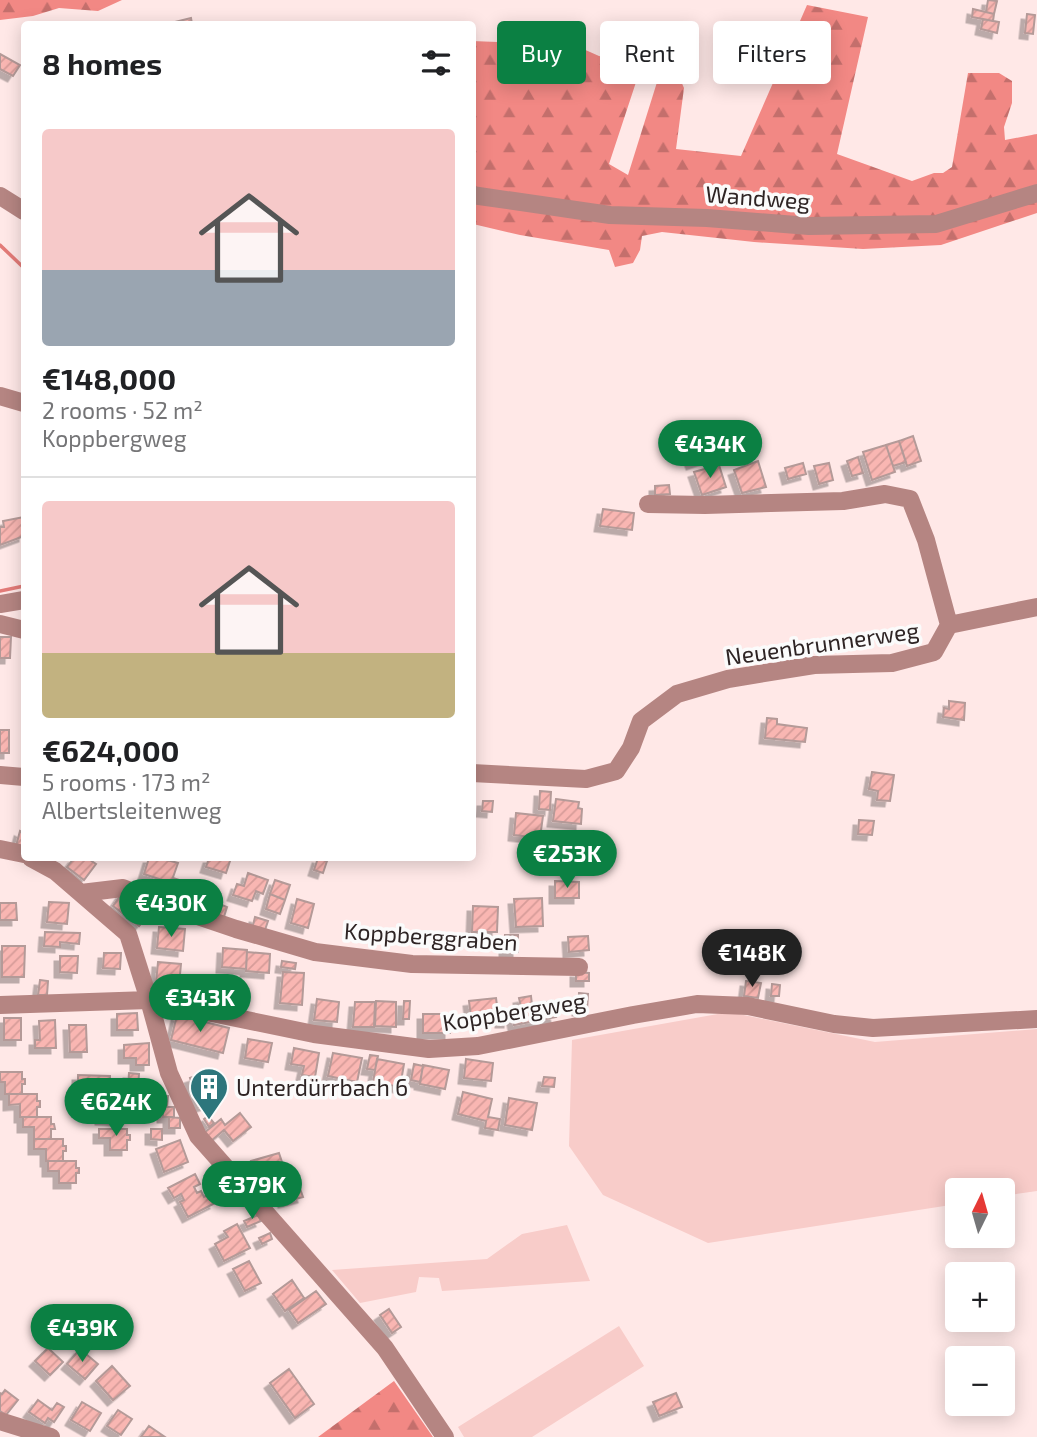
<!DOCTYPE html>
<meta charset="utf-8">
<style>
:root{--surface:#fff;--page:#f2f2f2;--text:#202124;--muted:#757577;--line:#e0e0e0;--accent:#0b8043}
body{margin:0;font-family:"Exo 2",sans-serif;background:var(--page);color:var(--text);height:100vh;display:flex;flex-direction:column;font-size:26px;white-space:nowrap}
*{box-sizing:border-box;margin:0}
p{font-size:23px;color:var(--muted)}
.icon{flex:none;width:38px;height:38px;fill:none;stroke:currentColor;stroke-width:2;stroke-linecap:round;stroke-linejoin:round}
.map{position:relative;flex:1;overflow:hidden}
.sheet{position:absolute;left:21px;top:21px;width:455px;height:840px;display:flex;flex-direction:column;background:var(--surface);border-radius:7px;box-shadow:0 4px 18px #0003}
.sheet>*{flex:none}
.guide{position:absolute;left:497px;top:21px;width:434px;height:63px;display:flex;gap:14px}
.needle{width:46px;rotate:5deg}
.controls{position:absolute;left:945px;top:1178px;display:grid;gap:14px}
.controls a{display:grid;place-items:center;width:70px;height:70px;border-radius:7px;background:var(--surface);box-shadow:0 4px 18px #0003;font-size:35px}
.price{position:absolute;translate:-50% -60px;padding:0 16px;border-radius:24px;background:var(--accent);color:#fff;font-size:23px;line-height:46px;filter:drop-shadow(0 2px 4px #0008)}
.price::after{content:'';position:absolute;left:50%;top:42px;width:21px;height:16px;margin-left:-10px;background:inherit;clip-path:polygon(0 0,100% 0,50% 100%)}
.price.current{background:#222;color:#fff}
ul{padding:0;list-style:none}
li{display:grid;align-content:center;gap:14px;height:371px;padding:0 21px}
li+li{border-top:2px solid var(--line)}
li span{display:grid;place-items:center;height:217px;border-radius:7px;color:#555}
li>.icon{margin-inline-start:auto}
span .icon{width:126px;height:126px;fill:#fffc;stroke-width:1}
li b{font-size:30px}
h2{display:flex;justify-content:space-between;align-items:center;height:84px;padding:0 21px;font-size:30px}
.pill{padding:0 24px;border-radius:7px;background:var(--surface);box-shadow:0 4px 18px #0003;font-size:24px;line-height:63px}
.pill.current{background:var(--accent);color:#fff}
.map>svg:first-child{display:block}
.grass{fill:#f8ccc9}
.forest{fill:url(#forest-firs)}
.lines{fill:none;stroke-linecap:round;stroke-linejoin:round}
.stream{stroke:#e37b78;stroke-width:3.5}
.building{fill:url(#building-hatch);stroke:#b49a98;stroke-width:2;filter:url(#shadow)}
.minor{stroke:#b58582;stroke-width:18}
.labels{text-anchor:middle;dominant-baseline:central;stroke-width:7;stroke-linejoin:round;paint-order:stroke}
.street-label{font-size:23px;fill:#2e2424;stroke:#fbfbfb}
.poi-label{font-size:23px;fill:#2e2424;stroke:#fbfbfb;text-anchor:start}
</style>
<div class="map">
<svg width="1037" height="1437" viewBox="0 0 1037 1437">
<defs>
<pattern id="forest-firs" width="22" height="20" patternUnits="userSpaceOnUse" patternTransform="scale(1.75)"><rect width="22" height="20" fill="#f28884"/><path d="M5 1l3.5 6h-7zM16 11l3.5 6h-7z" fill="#c46f6c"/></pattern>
<pattern id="building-hatch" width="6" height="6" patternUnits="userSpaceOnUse" patternTransform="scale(1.75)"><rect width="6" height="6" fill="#f9b6b2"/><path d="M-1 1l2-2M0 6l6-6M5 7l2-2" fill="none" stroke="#d69c99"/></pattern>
<filter id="shadow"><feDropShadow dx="-5.5" dy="5.5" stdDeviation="0" flood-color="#0004"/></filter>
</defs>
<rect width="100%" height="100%" fill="#ffe8e7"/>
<path class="grass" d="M729 1012 875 1042 1037 1029V1191L1003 1196V1190H957V1204L708 1243 603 1195 569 1146 572 1040Z
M567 1225 590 1281 442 1291 439 1278 419 1277 416 1292 360 1303 332 1270 487 1259 522 1234Z
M619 1326 644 1366 532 1437H464L458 1427Z"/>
<path class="forest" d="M0 0H122L98 11 59 8 33 16 0 20Z
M807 5 868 17 837 154 912 181 934 173H943L952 167 968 73H999L1012 81V103L1004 127 1005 140 1037 134V213L941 245 863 249 754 242 662 232 642 236 640 250 633 263 615 267 609 250 520 235 473 224 472 41 521 43 537 57 572 44 599 56 642 64 609 164 628 175 658 79 677 72 684 88 676 149 741 156Z
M394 1381 433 1437H318Z"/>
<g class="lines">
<path class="stream" d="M0 245 24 268
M0 591 24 586"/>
</g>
<path class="building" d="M988 0 997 1 994 14 986 12Z
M973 9 994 14 993 21 972 17Z
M1027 14 1035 15 1033 34 1025 33Z
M191 18 192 24H167Z
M983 19 999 22 997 33 981 29Z
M0 54 20 65 13 76 0 69Z
M750 424 756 441 737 447 732 430Z
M913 436 921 461 907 466 899 441Z
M704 437 712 457 692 464 685 444Z
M899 441 906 462 893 466 886 445Z
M886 445 895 472 872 480 863 452Z
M858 457 863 473 852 476 847 461Z
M758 461 766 487 742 493 734 470Z
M803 463 806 474 788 479 785 468Z
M829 463 833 480 819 484 814 466Z
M719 465 726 487 702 495 694 472Z
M669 485 670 494 655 495V486Z
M603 509 634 513 632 530 600 526Z
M24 517V536L0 545V527H4L3 521Z
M0 637H11L10 658H0Z
M949 701 965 703 964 720 943 717 944 708 949 709Z
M767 718 777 719V724L807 728 805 742 765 738Z
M0 730H9V753H0Z
M872 772 894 775 890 801 877 800 878 791 869 789Z
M540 791 551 792 550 810 539 809Z
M556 799 579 802 578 808 582 809 581 824 553 821Z
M483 801H493L492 812 482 811Z
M516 813 543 816 540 838 514 835Z
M859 820 874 821 872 835 858 834Z
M20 831 24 833V848L16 846Z
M74 858H87L96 864 84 880 67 867Z
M149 858H160L178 863 171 883 144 874Z
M209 858H231L226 873 206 867Z
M318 858 327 861 323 873 314 870Z
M248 873 268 880 263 894 256 891 252 901 233 895 237 884 244 886Z
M173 878 185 882 178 902 166 898Z
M275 880 290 885 285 900 270 894Z
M555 881 579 882V898H555Z
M187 892 193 894 189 906 183 904Z
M122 893 149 914 139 926 113 906Z
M270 894 285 900 280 914 266 909Z
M542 898 543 926 516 927 514 899Z
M297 899 314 904 308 928 291 923Z
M49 902 69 903 67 924 47 922Z
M0 903H16L17 920H0Z
M217 903 227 907 223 920 213 917Z
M473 906 498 907 497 932H472Z
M255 917 268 921 264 933 252 929Z
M159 927 185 929 183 951 157 948Z
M45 932 80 933 79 944 60 942V947L44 946Z
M505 935H518V952L505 953Z
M588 936 589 950 569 952 568 937Z
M2 946H25L24 977H2Z
M223 948 247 950 246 969 222 967Z
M247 952 270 954 269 973 246 971Z
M104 953H121L120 969 103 968Z
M60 956H78L77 973 60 972Z
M282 961 296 963 295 969 281 967Z
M158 962 181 964 179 985 156 983Z
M283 972 304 973 302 1005 280 1003Z
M576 972 589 973V981H576Z
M40 980 48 981 47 995H38Z
M746 981 761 983 758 998 744 996Z
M772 984 780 985 779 996H771Z
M179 985H189L188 999 178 998Z
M227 985 246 987 244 1005 225 1003Z
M579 993 588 994 587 1010H578Z
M531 996 532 1005 552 1001 556 1017 514 1025 511 1009 521 1007 519 998Z
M496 998 498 1013 471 1017 469 1001Z
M317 999 339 1002 337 1022 314 1020Z
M376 1001 396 1002V1027L375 1026Z
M404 1001H410L409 1019H403Z
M355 1002H375L374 1027H353Z
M502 1010 510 1011 509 1022H501Z
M137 1013 138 1030H117V1014Z
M423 1014H450V1033H423Z
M177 1015 229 1028 223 1053 171 1040Z
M4 1018H21V1040H4Z
M55 1020 56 1048H35V1040H40L39 1021Z
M69 1025H86L87 1052H70Z
M248 1039 272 1043 268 1062 245 1058Z
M149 1043V1065H136V1058H124V1045Z
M294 1048 319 1053 315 1077 302 1075 304 1066 291 1064Z
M333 1053 362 1058 357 1082 328 1076Z
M370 1055 378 1056 375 1070 367 1069Z
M377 1059 404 1064 400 1087 373 1082Z
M466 1059 493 1063 491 1081 464 1078Z
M414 1064 423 1066 420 1082 411 1080Z
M423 1065 449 1070 445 1089 420 1084Z
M214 1070 223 1099 199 1107 190 1078Z
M0 1072H22V1079H25V1084H22V1094H5V1082H0Z
M129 1073 139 1074 137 1101 127 1100Z
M78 1075 110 1076V1098H90V1087H78Z
M544 1077 555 1078 554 1087 542 1086Z
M463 1092 492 1099 488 1117 500 1119 498 1130 485 1128 486 1121 458 1114Z
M9 1094H37V1101H40V1107H37V1117H20V1104L9 1105Z
M157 1096H168L167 1107 156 1106Z
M95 1098H122V1109H125V1115H122V1120L101 1119V1111H95Z
M509 1098 537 1103 532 1130 505 1125Z
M163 1107H174V1117H163Z
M240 1113 251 1127 233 1141 224 1130 211 1141 204 1133 221 1119 225 1125Z
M208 1116 214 1123 209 1127 204 1119Z
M23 1117H51V1124H54L55 1129H51V1139H34V1127H23Z
M169 1117 180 1118V1128H169Z
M99 1129H127V1135H130V1140H127V1150H110V1138H99Z
M151 1129H162V1140L151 1139Z
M34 1139H63V1146H66V1151H63V1161H46V1149H34Z
M180 1140 188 1162 164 1172 156 1149Z
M279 1153 284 1168 256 1176 251 1161Z
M48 1161H76V1168H79V1173H76V1183H59V1171H48Z
M195 1174 200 1184 194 1187 197 1193 201 1191 204 1197 210 1194 215 1203 188 1217 180 1202 184 1200 181 1194 174 1198 168 1188Z
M297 1180 303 1197 284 1202 278 1185Z
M258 1215 261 1221 247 1227 244 1221Z
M237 1224 250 1248 224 1261 215 1244 228 1237 224 1231Z
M270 1233 272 1239 262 1244 259 1238Z
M249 1261 261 1283 245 1291 233 1269Z
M292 1280 304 1298 285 1311 273 1294Z
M316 1291 326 1304 298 1323 289 1310Z
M389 1309 401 1327 392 1333 380 1315Z
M48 1348 63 1362 50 1375 35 1361Z
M80 1349 98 1364 85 1379 67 1364Z
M112 1366 130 1386 113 1400 96 1381Z
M289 1369 314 1404 295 1418 270 1383Z
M5 1390 18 1400 6 1415 0 1411V1393L2 1394Z
M676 1393 682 1407 659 1416 653 1402Z
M38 1400 52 1410 57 1403 64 1407 54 1422 48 1418 45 1423 29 1412Z
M82 1402 101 1413 90 1431 71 1420Z
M118 1410 132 1419 121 1435 107 1426Z
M149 1426 165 1437H141Z"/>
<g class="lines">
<path class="minor" d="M472 195 610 215 707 218 809 226 936 224 1037 193
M0 196 24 211
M0 396 24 403
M648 504 705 505 843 501 885 494 910 499 926 540 949 625
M0 604 24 600
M0 624 24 630
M472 773 586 779 616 771 631 748 641 721 677 694 728 679 814 665 892 663 934 652 949 625 1037 607
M0 775 24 777
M0 849 24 854
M31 858 55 871 128 934 149 1000 169 1073 198 1136 385 1348 445 1437
M81 893 123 888 171 907 236 929 315 952 412 964 579 967
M0 1005 149 1000 314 1034 429 1049 478 1046 633 1015 697 1004 748 1006 834 1024 873 1028 1037 1019
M0 1421 51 1437"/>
</g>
<defs>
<symbol id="building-pin" viewBox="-11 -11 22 30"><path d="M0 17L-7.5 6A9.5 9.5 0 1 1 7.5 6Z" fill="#2d767c" stroke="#fbfbfb"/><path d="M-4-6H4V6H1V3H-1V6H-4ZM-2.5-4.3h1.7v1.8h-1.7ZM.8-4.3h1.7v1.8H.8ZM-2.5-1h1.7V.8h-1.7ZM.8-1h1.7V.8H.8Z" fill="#fff"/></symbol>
</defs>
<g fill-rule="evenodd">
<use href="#building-pin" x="187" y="1065" width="44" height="60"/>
</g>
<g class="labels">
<g class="street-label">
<text transform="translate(758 197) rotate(4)">Wandweg</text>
<text transform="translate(822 643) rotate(-8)">Neuenbrunnerweg</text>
<text transform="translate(431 936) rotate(4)">Koppberggraben</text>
<text transform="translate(514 1011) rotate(-9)">Koppbergweg</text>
</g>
<g class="poi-label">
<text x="236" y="1087">Unterdürrbach 6</text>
</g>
</g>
</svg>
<div class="controls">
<a><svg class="needle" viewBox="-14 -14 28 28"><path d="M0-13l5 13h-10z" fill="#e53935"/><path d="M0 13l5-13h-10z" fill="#757577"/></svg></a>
<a>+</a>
<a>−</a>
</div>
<b class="price" style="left:710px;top:480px">€434K</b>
<b class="price" style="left:567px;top:890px">€253K</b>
<b class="price" style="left:171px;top:939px">€430K</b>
<b class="price current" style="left:752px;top:989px">€148K</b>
<b class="price" style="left:200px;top:1034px">€343K</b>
<b class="price" style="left:116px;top:1138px">€624K</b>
<b class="price" style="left:252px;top:1221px">€379K</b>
<b class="price" style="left:82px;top:1364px">€439K</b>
<div class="guide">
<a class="pill current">Buy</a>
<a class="pill">Rent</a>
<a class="pill">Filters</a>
</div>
<section class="sheet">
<h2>8 homes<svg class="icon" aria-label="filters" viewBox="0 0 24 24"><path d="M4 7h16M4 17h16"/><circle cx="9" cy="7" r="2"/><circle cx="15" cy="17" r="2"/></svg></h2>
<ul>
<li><span style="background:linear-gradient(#f6c9c9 65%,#9aa5b1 0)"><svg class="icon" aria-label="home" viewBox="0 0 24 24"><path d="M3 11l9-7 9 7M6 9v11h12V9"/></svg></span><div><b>€148,000</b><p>2 rooms · 52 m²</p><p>Koppbergweg</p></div></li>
<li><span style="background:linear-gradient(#f6c9c9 70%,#c2b280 0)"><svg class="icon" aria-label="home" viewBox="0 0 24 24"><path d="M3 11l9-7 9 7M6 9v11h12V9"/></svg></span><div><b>€624,000</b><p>5 rooms · 173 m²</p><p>Albertsleitenweg</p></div></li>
</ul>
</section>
</div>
